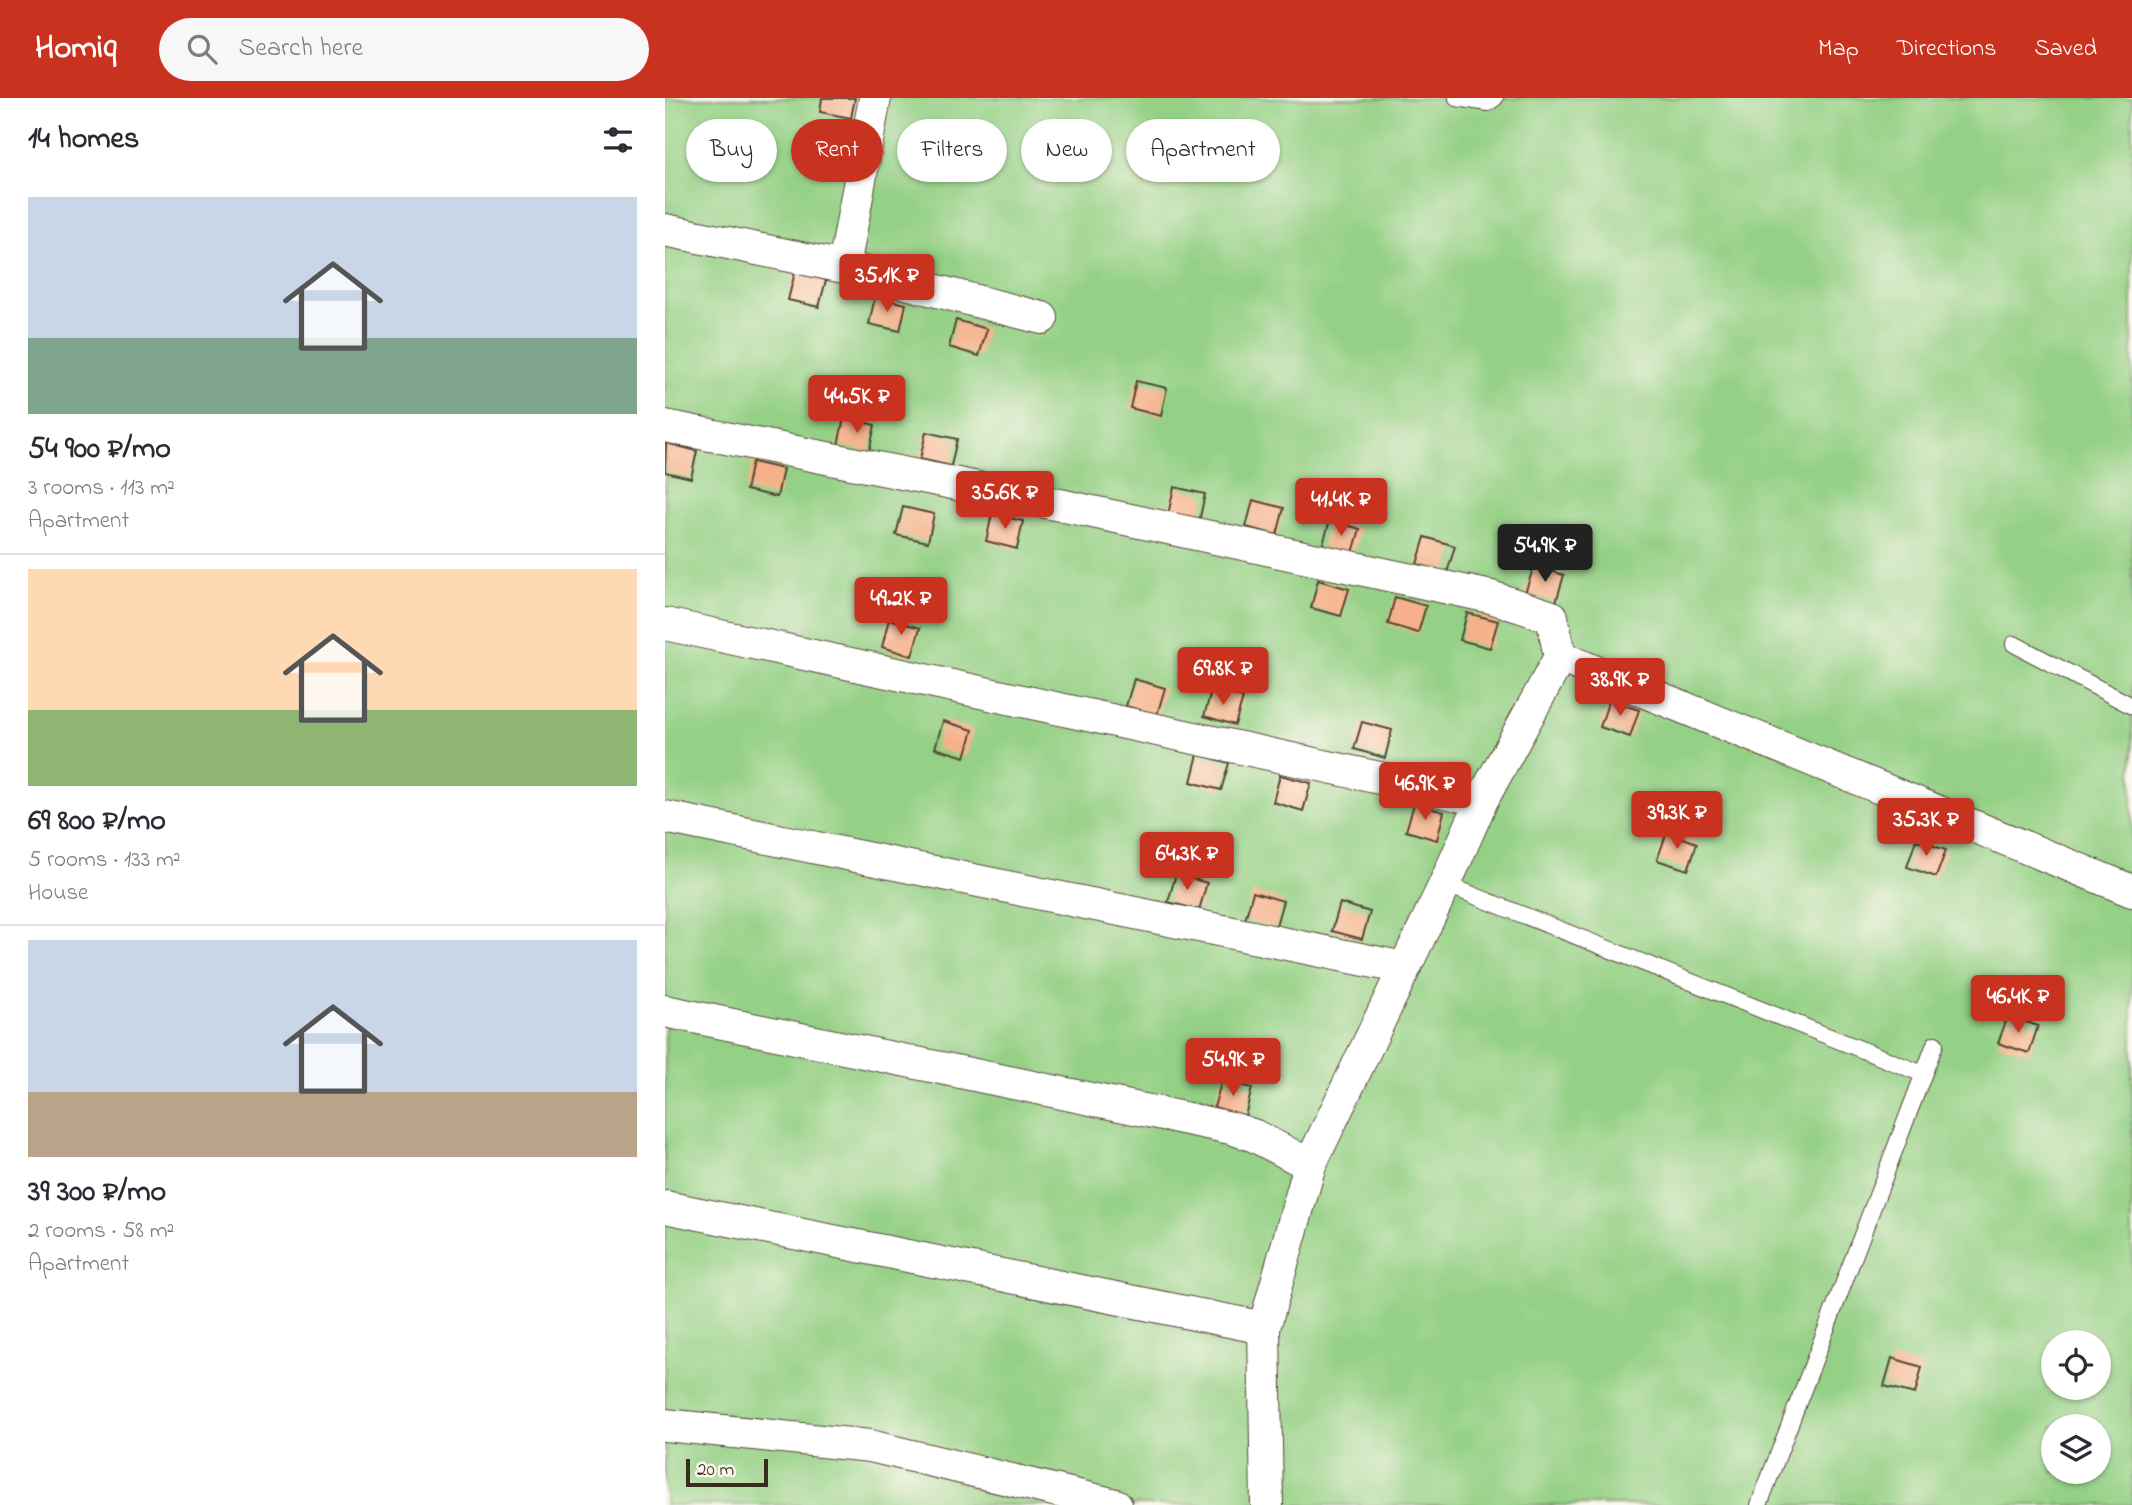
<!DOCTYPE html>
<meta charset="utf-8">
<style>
:root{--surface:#fff;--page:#f7f7f7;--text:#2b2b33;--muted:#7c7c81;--line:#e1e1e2;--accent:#c8321e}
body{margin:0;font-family:"Indie Flower",sans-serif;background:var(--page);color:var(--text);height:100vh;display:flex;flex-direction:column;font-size:26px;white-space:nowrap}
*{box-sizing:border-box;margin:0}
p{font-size:23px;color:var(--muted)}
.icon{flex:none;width:38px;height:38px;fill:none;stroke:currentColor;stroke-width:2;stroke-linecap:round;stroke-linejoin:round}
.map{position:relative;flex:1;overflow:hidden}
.side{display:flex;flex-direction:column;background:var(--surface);width:665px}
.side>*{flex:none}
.hud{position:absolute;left:21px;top:21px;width:665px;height:63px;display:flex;gap:14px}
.controls{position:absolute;left:1376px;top:1232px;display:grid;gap:14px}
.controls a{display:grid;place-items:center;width:70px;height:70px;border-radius:50%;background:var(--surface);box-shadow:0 2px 5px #0004;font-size:35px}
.scale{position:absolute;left:21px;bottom:18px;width:82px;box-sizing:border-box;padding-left:7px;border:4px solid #3b2a1e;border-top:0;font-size:19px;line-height:24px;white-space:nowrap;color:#3b2a1e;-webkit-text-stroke:5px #fbf7ec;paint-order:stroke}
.price{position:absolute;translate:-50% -60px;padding:0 16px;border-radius:7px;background:var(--accent);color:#fff;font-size:23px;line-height:46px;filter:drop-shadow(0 2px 4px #0008)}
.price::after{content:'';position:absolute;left:50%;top:42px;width:21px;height:16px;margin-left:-10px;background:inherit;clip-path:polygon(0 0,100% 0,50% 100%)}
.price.active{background:#222;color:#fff}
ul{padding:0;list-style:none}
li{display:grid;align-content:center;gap:14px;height:371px;padding:0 28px}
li+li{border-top:2px solid var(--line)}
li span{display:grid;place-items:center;height:217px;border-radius:0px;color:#555}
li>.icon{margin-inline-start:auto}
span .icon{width:126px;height:126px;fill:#fffc;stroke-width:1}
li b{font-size:30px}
h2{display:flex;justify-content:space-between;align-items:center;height:84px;padding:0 28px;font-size:30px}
.tag{padding:0 24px;border-radius:32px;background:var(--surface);box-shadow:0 2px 5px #0004;font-size:24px;line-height:63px}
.tag.active{background:var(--accent);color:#fff}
header{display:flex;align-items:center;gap:42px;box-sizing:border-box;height:98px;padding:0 35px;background:var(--accent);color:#fff}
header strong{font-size:33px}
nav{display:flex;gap:38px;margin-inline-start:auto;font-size:24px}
.search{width:490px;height:63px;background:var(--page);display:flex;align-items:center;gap:18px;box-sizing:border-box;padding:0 24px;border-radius:38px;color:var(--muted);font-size:26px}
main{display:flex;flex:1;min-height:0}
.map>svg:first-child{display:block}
.green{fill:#94d085;stroke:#687d52;stroke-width:2;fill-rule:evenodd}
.building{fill:#f6b18a}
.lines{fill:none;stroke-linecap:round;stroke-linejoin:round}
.service-casing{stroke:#554535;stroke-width:18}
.minor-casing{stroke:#554535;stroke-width:34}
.service{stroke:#fff;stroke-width:16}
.minor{stroke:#fff;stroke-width:32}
</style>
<header>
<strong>Homiq</strong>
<div class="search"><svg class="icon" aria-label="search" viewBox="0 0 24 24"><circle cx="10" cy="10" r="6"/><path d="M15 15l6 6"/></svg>Search here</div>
<nav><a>Map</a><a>Directions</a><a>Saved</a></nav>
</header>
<main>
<section class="side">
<h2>14 homes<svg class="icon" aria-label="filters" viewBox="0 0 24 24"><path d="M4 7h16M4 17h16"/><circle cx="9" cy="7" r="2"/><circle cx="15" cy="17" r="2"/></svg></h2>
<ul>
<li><span style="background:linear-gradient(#c9d6e8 65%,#7fa58c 0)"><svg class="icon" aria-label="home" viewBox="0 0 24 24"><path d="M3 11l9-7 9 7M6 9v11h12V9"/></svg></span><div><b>54 900 ₽/mo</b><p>3 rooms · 113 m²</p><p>Apartment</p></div></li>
<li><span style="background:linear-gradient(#ffd9b3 65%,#8fb573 0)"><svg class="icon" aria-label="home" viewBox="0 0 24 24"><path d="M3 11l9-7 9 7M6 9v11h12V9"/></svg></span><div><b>69 800 ₽/mo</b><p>5 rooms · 133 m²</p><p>House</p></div></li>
<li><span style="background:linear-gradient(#c9d6e8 70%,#b9a48a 0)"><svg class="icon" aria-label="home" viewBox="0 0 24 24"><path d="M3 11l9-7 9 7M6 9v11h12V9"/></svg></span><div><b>39 300 ₽/mo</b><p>2 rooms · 58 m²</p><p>Apartment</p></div></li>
</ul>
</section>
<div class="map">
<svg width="1467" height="1407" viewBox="0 0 1467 1407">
<rect width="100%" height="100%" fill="#fbf7ec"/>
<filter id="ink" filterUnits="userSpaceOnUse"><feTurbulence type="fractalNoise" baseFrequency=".0143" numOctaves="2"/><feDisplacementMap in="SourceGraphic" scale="14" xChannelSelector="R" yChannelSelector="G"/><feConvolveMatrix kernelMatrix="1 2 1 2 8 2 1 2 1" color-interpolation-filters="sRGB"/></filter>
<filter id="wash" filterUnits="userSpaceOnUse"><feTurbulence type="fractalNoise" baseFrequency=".00686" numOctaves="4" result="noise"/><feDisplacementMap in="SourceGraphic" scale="28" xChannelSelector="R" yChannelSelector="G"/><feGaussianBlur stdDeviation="1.57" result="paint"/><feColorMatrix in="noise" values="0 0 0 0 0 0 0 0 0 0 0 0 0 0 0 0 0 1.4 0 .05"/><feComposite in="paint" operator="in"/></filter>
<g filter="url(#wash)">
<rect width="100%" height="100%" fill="#ebddb9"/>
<path class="green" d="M0 0H1467V1407H0ZM1388 1244H1433V1290H1388ZM1388 1328H1433V1374H1388Z"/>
<g id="blocks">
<path class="building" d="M157 0H190L186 20 155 14Z
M130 174 161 182 154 209 123 202Z
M210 199 241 206 235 233 204 226Z
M291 222 322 231 314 258 284 249Z
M471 283 502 290 496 318 465 310Z
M179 320 210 327 204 354 173 347Z
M261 334 292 341 286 368 255 361Z
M1 345 32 353 26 380 0 374Z
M87 364 118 371 112 399 81 392Z
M509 389 540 396 534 424 503 417Z
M588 402 619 410 612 437 581 429Z
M238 409 269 416 263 444 231 437Z
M327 416 358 423 352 451 321 443Z
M665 422 695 431 687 458 657 449Z
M760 439 790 448 782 475 752 466Z
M869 468 899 477 891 504 860 495Z
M653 482 684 491 676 518 646 510Z
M730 499 761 508 753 535 723 526Z
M802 515 833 523 825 550 795 542Z
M224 521 255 530 247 558 217 549Z
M469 581 500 590 492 617 461 608Z
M547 591 578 600 570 627 539 618Z
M944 602 974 612 965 639 935 629Z
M278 623 308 632 300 659 270 650Z
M697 624 727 632 720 660 689 651Z
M533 656 564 665 556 692 526 684Z
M615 677 646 685 638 713 608 704Z
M749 706 779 714 772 742 741 733Z
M1002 734 1032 745 1023 772 992 762Z
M1251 742 1281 752 1271 779 1242 769Z
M511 776 542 785 534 812 503 804Z
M588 794 618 803 610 831 580 822Z
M675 805 705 814 697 841 667 833Z
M1343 918 1373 928 1364 955 1333 945Z
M557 982 587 990 580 1018 549 1009Z
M1227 1260 1257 1269 1250 1296 1219 1288Z"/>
</g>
</g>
<g filter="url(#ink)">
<use href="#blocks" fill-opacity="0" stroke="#554535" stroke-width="2"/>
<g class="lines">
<defs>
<path id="service" d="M792 0 823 5 830 0
M1349 546 1467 608
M780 786 1258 976
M1094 1407 1270 946"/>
<path id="minor" d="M0 132 179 169 377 220
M179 169 210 0
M0 328 348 397 826 499 887 519 895 559 817 702 780 786 645 1067 599 1230 602 1407
M0 526 817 702
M895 559 1467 793
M0 719 739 870
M0 913 566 1030 590 1038 645 1067
M0 1109 599 1230
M0 1327 205 1348 451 1407"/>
</defs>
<use href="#service" class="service-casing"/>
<use href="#minor" class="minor-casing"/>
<use href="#service" class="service"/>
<use href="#minor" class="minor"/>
</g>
</g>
</svg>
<div class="controls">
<a><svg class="icon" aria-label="locate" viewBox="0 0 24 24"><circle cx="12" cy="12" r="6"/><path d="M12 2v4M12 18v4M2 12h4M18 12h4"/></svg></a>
<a><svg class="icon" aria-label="layers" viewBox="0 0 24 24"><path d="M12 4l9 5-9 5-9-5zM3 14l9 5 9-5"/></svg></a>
</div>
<div class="scale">20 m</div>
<b class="price" style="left:222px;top:216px">35.1K ₽</b>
<b class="price" style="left:192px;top:337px">44.5K ₽</b>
<b class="price" style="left:340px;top:433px">35.6K ₽</b>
<b class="price" style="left:676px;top:440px">41.4K ₽</b>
<b class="price active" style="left:880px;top:486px">54.9K ₽</b>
<b class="price" style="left:236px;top:539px">49.2K ₽</b>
<b class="price" style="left:558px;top:609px">69.8K ₽</b>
<b class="price" style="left:955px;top:620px">38.9K ₽</b>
<b class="price" style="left:760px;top:724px">46.9K ₽</b>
<b class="price" style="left:1012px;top:753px">39.3K ₽</b>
<b class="price" style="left:1261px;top:760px">35.3K ₽</b>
<b class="price" style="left:522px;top:794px">64.3K ₽</b>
<b class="price" style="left:1353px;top:937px">46.4K ₽</b>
<b class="price" style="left:568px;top:1000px">54.9K ₽</b>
<div class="hud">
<a class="tag">Buy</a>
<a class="tag active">Rent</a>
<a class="tag">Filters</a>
<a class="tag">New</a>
<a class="tag">Apartment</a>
</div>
</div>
</main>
